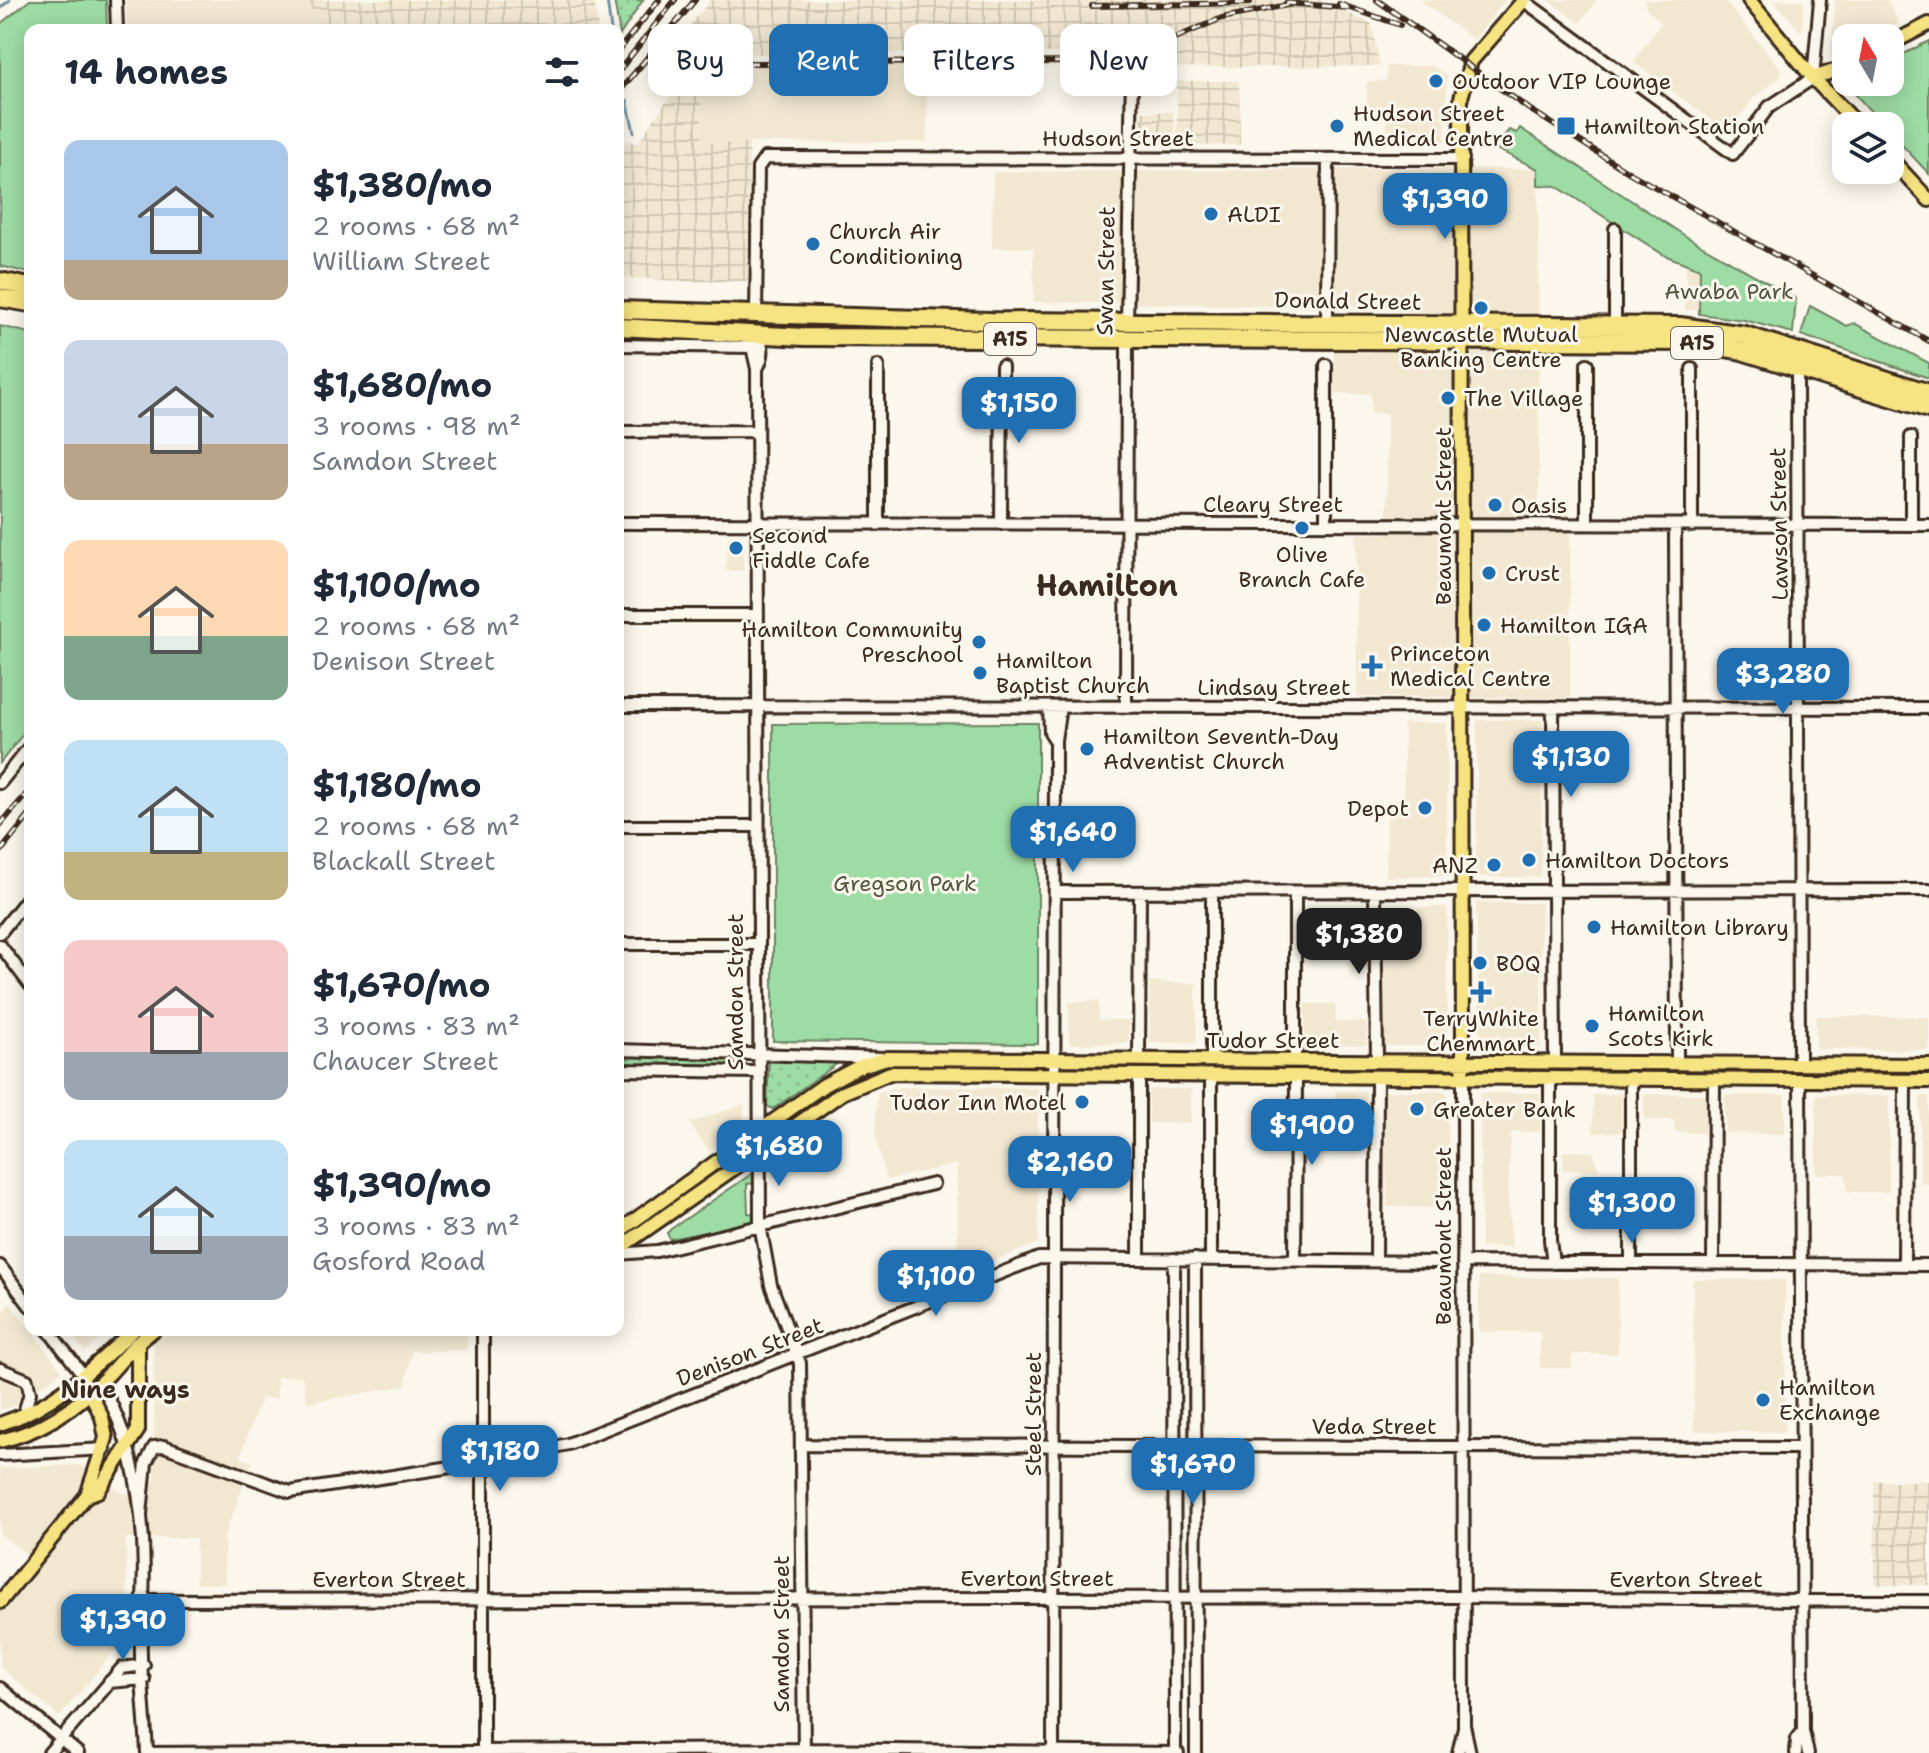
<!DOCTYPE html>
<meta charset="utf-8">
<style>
:root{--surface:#fff;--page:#f6f6f7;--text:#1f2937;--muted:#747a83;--accent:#1f6fb2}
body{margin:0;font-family:"Shantell Sans",sans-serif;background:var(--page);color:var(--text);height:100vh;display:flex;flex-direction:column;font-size:30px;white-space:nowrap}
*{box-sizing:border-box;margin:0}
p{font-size:26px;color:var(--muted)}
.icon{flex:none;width:44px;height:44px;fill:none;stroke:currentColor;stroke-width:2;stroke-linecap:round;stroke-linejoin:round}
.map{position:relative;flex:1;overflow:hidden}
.drawer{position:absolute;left:24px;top:24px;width:600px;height:1312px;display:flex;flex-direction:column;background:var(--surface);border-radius:16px;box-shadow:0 4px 20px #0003}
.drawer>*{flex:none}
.banner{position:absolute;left:648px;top:24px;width:760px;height:72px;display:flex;gap:16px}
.needle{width:52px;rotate:350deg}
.buttons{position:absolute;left:1832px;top:24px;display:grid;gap:16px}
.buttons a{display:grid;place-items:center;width:72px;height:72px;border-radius:16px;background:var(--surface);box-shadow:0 4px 20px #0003;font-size:40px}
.price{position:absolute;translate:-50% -68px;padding:0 18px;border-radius:16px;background:var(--accent);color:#fff;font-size:26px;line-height:52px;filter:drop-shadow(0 2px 4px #0008)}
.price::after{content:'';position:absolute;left:50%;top:48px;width:24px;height:18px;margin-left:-12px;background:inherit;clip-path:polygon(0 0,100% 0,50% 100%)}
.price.selected{background:#222;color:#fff}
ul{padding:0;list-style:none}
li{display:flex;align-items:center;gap:24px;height:200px;padding:0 40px}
li span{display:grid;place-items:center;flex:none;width:224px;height:160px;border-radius:16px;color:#555}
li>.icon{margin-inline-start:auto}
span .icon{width:96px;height:96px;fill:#fffc;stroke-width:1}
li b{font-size:34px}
h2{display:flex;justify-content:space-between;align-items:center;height:96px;padding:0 40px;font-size:34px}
.pill{padding:0 28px;border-radius:16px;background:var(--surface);box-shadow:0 4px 20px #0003;font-size:28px;line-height:72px}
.pill.selected{background:var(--accent);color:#fff}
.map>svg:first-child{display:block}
.built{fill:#f2e8d2}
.industrial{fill:url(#industrial-grid)}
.grass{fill:url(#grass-dots);stroke:#6c8362;stroke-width:2}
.green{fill:#9edca5;stroke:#6c8362;stroke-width:2}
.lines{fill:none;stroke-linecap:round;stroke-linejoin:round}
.stream{stroke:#7493a3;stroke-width:3}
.minor-casing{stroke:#3b2a1e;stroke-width:16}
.major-casing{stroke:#3b2a1e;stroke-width:18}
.highway-casing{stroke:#3b2a1e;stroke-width:22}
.minor{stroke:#fbf7ec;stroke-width:10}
.major{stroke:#f6e381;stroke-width:12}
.highway{stroke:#f6e381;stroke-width:16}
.rail-casing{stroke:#3b2a1e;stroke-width:6}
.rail{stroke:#fbf7ec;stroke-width:3;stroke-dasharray:9;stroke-linecap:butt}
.poi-dot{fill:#1f6fb2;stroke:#fbf7ec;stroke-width:3}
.labels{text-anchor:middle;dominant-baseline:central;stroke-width:6;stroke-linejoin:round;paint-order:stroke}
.shield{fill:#fbf7ec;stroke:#75685c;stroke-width:2}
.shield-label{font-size:20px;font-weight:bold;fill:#3b2a1e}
.poi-label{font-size:22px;fill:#3b2a1e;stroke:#fbf7ec;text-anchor:start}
.street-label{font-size:22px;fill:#3b2a1e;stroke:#fbf7ec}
.park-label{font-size:22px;fill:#545640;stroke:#fbf7ec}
.neighbourhood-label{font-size:24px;font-weight:bold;fill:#3b2a1e;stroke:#fbf7ec}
.district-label{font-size:30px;font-weight:bold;fill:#3b2a1e;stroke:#fbf7ec}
</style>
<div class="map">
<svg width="1929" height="1753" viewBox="0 0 1929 1753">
<defs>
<pattern id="industrial-grid" width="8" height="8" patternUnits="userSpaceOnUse" patternTransform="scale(2)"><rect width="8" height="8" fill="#f2e8d2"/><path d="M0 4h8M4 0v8" fill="none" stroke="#d0c7b4"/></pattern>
<pattern id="grass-dots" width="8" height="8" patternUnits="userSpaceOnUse" patternTransform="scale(2)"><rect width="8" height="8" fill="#9edca5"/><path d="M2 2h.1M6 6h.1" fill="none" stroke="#89bd8e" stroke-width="1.8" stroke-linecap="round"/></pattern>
</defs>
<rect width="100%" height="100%" fill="#fbf7ec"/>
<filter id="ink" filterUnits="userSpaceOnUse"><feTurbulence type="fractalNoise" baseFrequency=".0125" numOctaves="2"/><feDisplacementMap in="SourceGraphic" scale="16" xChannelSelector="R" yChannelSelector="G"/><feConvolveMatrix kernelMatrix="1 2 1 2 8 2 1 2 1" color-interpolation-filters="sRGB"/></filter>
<g filter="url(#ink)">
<path class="built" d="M126 0H308L320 26 381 24 382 30H127Z
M1419 0H1505L1474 40Z
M1548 0H1597L1580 23Z
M1643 0H1724L1782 70 1780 77 1753 98 1729 133 1633 62 1661 23 1645 7 1647 4Z
M1773 0H1804L1802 31H1800Z
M1835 0H1887L1899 23 1869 38H1846V50L1831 58Z
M927 65V142L702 143 701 66Z
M1387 66H1433L1447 76 1445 141 1387 142 1386 108H1367V82L1386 81Z
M1448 168 1538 169 1539 513H1570V698L1357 697 1356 534H1387V414L1371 413V394H1335L1334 350H1398L1397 308 1034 302 1033 248H992L993 172Z
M1686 264 1700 269 1699 310H1685Z
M727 539H743V571H726Z
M1477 720H1542L1541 877H1476Z
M1404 723H1447V876L1386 877 1387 800 1404 799Z
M1476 903H1541V1047L1480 1044Z
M1417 907H1447V1046H1385V937L1417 936Z
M1150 982 1196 983 1197 1043H1150Z
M1099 1001V1020H1129V1043L1069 1044V1002Z
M1305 1004H1335L1336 1022H1366V1045L1305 1044Z
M1816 1016 1929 1017V1050L1816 1049Z
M901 1087 1038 1088V1243L958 1275 957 1164 886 1180 875 1134 877 1093Z
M1149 1089H1191V1124L1149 1123Z
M1335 1091H1366V1148H1335Z
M1385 1091H1445L1448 1095V1208L1387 1207Z
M1480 1093H1540V1132H1511L1508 1195 1512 1247H1481Z
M1593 1094H1621L1622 1132 1593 1133Z
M1644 1094H1705V1133L1674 1132V1120H1644Z
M1725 1095H1785V1134L1725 1133Z
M1816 1095 1889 1096V1192H1847L1846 1174H1816Z
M1920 1096H1929V1184H1920Z
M744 1104V1124L709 1151 689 1123Z
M1563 1151 1593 1152 1599 1170H1563Z
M1479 1277 1618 1278V1354H1572V1368H1540V1332H1479Z
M1693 1279 1785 1280V1432L1694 1431Z
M9 1302 62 1371 14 1406 0 1410V1322Z
M68 1330H109L85 1352Z
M153 1330H467V1350L412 1351 405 1386 307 1403 302 1376 277 1377V1399L261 1398 240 1457 252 1462 224 1538 225 1584H196V1538H126L128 1635 59 1717 0 1667V1612L39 1564 0 1534V1468L79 1465 126 1495 155 1481Z"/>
<path class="industrial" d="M308 0H594L598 30H382L381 24 319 26Z
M711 0H1319L1372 24 1380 66 1138 68V59L1065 53 674 54 693 21Z
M701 66 702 143H749L748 281 694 282 618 277V151L628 140 637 144 675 89Z
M1239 81 1240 145 1177 146V81Z
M1141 112H1174L1175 144H1141Z
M1874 1481H1929V1585H1875Z"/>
<path class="grass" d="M614 0H643L620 35Z
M618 1056 731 1058V1066L618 1064Z
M769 1059H835L838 1063 773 1109 767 1106Z"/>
<path class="green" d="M30 0H106L107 30H30V273L0 266V24Z
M1929 41V174L1890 132V126H1884L1846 84 1890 82V61Z
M1520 128 1687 237 1796 299 1793 333 1744 320 1699 314 1700 269 1664 255 1556 186 1538 185V169L1494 148 1509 130 1517 133Z
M1810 306 1847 326 1854 323 1929 363V378L1801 335Z
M0 326 30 333V725L0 763Z
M1038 723V1044L773 1041V724Z
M756 1171V1183L747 1184 748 1213 757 1214 752 1223 670 1239 667 1233 671 1229Z"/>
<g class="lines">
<path class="stream" d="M607 0 611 30
M0 8 10 0
M627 100 634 132"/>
<defs>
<path id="minor" d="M116 0 117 30
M1523 0 1733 154 1769 107 1813 78 1820 0
M756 316 758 168 765 158 1463 159
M1127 322 1132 75
M1327 322 1328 159
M1615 325V229
M757 336 752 347 757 369 760 1225 771 1285 800 1363 804 1753
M618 345 752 347
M757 369C763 358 765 346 757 336
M1797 369 1799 1063
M618 432 757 431
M1911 437V525
M618 523 1929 525
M1326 523V365
M1587 523V364
M1001 524 1002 366
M878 525V366
M1675 526 1677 1062
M1692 526V369
M618 615H758
M618 706 1929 708
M1049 707 1050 732 1055 740
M1126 707 1127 339
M1553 707 1555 1062
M0 783 30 746
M618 826H757
M1056 892 1929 890
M1375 892 1377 1060
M0 933 30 895
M618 944H757
M0 945 30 985
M618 1050 884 1058
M1139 1059 1140 893
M1212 1060V893
M1295 1060V893
M618 1070 757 1072
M1463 1077 1464 1725 1470 1753
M1550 1078V1240L1553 1263
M1800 1079 1803 1731 1808 1753
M618 1254 657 1251 933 1184
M1139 1258V1075
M1174 1259 1175 1753
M1195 1259 1196 1753
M1211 1259V1075
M1295 1259 1296 1075
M1376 1259 1377 1076
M1463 1262 1929 1265
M1631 1262V1077
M1713 1262 1714 1079
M1904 1265 1905 1081
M0 1266 30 1306
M48 1330 85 1377
M483 1330V1753
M0 1369 27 1380 30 1393 23 1416
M100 1383C140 1450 148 1538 142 1613 138 1658 145 1707 147 1753
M802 1445 1801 1448
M0 1455 105 1449
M141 1514 146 1463 154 1447 164 1446 290 1492 483 1462 568 1444 1039 1258 1435 1262
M146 1600 1455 1597 1929 1601
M109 1682 144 1679
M0 1688 78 1753
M49 1753 122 1668 144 1665
M147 1753 804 1749 1178 1753
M1053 1753 1055 740 1060 707
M1458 1753 1464 1727
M1796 1753 1797 1739 1803 1731"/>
<path id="major" d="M1749 0 1813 78 1859 126
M1890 44 1929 24
M1813 78 1846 67
M1890 158 1929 200
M1463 1068 1461 98 1471 61 1524 0
M618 1232 824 1085 858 1067 887 1058 1929 1065
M618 1249 842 1093 890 1073 1929 1081
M0 1424C55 1406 92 1369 133 1330
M0 1441C44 1431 79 1406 109 1374 123 1359 136 1341 154 1330
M87 1495 106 1438 102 1417 87 1386
M0 1602 87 1495 98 1491 138 1430V1343"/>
<path id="highway" d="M0 281 30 287
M0 298 30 303
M618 310 990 321 1680 326 1745 335 1929 393
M618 327 804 337 1692 342 1742 351 1929 409"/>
</defs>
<use href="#minor" class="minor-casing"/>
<use href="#major" class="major-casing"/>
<use href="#highway" class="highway-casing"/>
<use href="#minor" class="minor"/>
<use href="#major" class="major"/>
<use href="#highway" class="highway"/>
<defs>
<path id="rail" d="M1377 0 1529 109 1630 173 1929 341
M1286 3 1350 8
M1339 4 1400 25
M1092 6 1250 3
M618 51 659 0
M730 63 1092 62 1154 47 1222 18 1297 3
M618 72 675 0
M618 93 695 0
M0 825 30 790
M0 852 30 815"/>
</defs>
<use href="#rail" class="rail-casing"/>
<use href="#rail" class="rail"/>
</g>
</g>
<g class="poi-dot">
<circle cx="1436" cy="81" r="8"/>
<circle cx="1337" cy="126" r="8"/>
<rect x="1556" y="116" width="20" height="20" rx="4"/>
<circle cx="1211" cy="214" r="8"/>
<circle cx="813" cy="244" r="8"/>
<circle cx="1481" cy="308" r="8"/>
<circle cx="1448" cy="398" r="8"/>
<circle cx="1495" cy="505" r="8"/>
<circle cx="1302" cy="528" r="8"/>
<circle cx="736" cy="548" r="8"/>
<circle cx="1489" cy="573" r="8"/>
<circle cx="1484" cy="625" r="8"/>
<circle cx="979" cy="642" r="8"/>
<path d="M1368 654h8v8h8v8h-8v8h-8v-8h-8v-8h8z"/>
<circle cx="980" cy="673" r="8"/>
<circle cx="1087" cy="749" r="8"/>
<circle cx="1425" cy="808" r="8"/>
<circle cx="1529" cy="860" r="8"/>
<circle cx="1494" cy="865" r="8"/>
<circle cx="1594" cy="927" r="8"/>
<circle cx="1480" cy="963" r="8"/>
<path d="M1477 980h8v8h8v8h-8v8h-8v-8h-8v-8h8z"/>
<circle cx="1592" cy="1026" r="8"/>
<circle cx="1082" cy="1102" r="8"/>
<circle cx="1417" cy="1109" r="8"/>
<circle cx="1763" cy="1400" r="8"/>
</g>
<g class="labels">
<g class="shield">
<rect x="984" y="323" width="52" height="32" rx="6"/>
<rect x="1671" y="327" width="52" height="32" rx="6"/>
</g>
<g class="shield-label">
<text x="1010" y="339">A15</text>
<text x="1697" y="343">A15</text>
</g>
<g class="poi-label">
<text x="1452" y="81">Outdoor VIP Lounge</text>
<text x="1353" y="113">Hudson Street<tspan x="1353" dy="25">Medical Centre</tspan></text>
<text x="1584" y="126">Hamilton Station</text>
<text x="1227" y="214">ALDI</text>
<text x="829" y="231">Church Air<tspan x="829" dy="25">Conditioning</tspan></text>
<text x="1481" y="334" text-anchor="middle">Newcastle Mutual<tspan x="1481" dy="25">Banking Centre</tspan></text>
<text x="1464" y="398">The Village</text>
<text x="1511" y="505">Oasis</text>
<text x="752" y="535">Second<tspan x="752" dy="25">Fiddle Cafe</tspan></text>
<text x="1302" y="554" text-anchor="middle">Olive<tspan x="1302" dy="25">Branch Cafe</tspan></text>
<text x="1505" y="573">Crust</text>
<text x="1500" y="625">Hamilton IGA</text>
<text x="963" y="629" text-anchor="end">Hamilton Community<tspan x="963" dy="25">Preschool</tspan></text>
<text x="1390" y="653">Princeton<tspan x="1390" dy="25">Medical Centre</tspan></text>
<text x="996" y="660">Hamilton<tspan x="996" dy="25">Baptist Church</tspan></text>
<text x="1103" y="736">Hamilton Seventh-Day<tspan x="1103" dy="25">Adventist Church</tspan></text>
<text x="1409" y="808" text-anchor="end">Depot</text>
<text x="1545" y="860">Hamilton Doctors</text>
<text x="1478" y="865" text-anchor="end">ANZ</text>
<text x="1610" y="927">Hamilton Library</text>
<text x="1496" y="963">BOQ</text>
<text x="1608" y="1013">Hamilton<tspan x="1608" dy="25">Scots Kirk</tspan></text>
<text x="1481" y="1018" text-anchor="middle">TerryWhite<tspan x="1481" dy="25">Chemmart</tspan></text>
<text x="1066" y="1102" text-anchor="end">Tudor Inn Motel</text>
<text x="1433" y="1109">Greater Bank</text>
<text x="1779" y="1387">Hamilton<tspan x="1779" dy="25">Exchange</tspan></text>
</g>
<g class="street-label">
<text x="1118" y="138">Hudson Street</text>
<text transform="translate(1106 271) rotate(-89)">Swan Street</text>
<text transform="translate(1348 301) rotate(1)">Donald Street</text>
<text x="1273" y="504">Cleary Street</text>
<text transform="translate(1443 516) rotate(-90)">Beaumont Street</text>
<text transform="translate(1779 524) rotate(-91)">Lawson Street</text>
<text x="1274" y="687">Lindsay Street</text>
<text transform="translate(735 992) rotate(-90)">Samdon Street</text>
<text x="1273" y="1040">Tudor Street</text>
<text transform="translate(1443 1236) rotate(-90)">Beaumont Street</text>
<text transform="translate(750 1352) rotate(-21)">Denison Street</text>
<text transform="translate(1033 1414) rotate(-90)">Steel Street</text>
<text x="1374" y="1426">Veda Street</text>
<text x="1037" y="1578">Everton Street</text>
<text x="389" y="1579">Everton Street</text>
<text x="1686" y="1579">Everton Street</text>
<text transform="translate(781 1634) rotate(-90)">Samdon Street</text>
</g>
<g class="park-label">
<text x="1729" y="291">Awaba Park</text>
<text x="905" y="883">Gregson Park</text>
</g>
<g class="neighbourhood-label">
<text x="125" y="1390">Nine ways</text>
</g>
<g class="district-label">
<text x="1107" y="585">Hamilton</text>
</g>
</g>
</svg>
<div class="buttons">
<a><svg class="needle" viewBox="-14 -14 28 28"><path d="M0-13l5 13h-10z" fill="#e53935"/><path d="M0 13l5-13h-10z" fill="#747a83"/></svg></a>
<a><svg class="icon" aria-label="layers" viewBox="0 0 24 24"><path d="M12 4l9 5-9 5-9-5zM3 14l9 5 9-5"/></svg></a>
</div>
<b class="price" style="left:1445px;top:241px">$1,390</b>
<b class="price" style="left:1019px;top:445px">$1,150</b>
<b class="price" style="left:1783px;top:716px">$3,280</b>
<b class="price" style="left:1571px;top:799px">$1,130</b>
<b class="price" style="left:1073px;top:874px">$1,640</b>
<b class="price selected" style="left:1359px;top:976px">$1,380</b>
<b class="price" style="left:1312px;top:1167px">$1,900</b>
<b class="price" style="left:779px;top:1188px">$1,680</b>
<b class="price" style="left:1070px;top:1204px">$2,160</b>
<b class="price" style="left:1632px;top:1245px">$1,300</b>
<b class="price" style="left:936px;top:1318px">$1,100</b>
<b class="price" style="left:500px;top:1493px">$1,180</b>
<b class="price" style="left:1193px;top:1506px">$1,670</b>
<b class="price" style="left:123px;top:1662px">$1,390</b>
<div class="banner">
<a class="pill">Buy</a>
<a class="pill selected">Rent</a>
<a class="pill">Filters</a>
<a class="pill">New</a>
</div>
<section class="drawer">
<h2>14 homes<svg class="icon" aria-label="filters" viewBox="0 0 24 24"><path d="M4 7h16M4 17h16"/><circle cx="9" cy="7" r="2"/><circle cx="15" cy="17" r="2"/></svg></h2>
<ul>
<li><span style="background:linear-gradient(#a9c7e8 75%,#b9a48a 0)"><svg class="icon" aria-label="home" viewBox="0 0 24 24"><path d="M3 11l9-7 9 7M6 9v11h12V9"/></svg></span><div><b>$1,380/mo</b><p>2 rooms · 68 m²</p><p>William Street</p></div></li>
<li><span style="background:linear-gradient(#c9d6e8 65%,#b9a48a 0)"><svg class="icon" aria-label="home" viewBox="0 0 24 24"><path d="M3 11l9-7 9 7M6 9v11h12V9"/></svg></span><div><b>$1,680/mo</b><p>3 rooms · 98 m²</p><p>Samdon Street</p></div></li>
<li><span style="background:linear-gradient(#ffd9b3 60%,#7fa58c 0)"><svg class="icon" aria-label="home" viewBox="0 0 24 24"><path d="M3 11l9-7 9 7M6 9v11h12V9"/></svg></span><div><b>$1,100/mo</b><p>2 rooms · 68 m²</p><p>Denison Street</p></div></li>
<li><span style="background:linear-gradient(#bfe0f5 70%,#c2b280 0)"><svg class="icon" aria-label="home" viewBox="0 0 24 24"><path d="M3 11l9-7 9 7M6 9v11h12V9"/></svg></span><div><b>$1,180/mo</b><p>2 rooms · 68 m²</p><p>Blackall Street</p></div></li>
<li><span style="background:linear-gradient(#f6c9c9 70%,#9aa5b1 0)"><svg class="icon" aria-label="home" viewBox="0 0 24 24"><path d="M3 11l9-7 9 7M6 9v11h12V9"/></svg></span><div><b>$1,670/mo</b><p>3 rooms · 83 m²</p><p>Chaucer Street</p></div></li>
<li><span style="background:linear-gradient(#bfe0f5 60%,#9aa5b1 0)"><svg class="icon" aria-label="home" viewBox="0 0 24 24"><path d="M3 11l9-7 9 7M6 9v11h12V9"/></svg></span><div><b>$1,390/mo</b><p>3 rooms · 83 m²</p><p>Gosford Road</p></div></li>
</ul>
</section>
</div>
